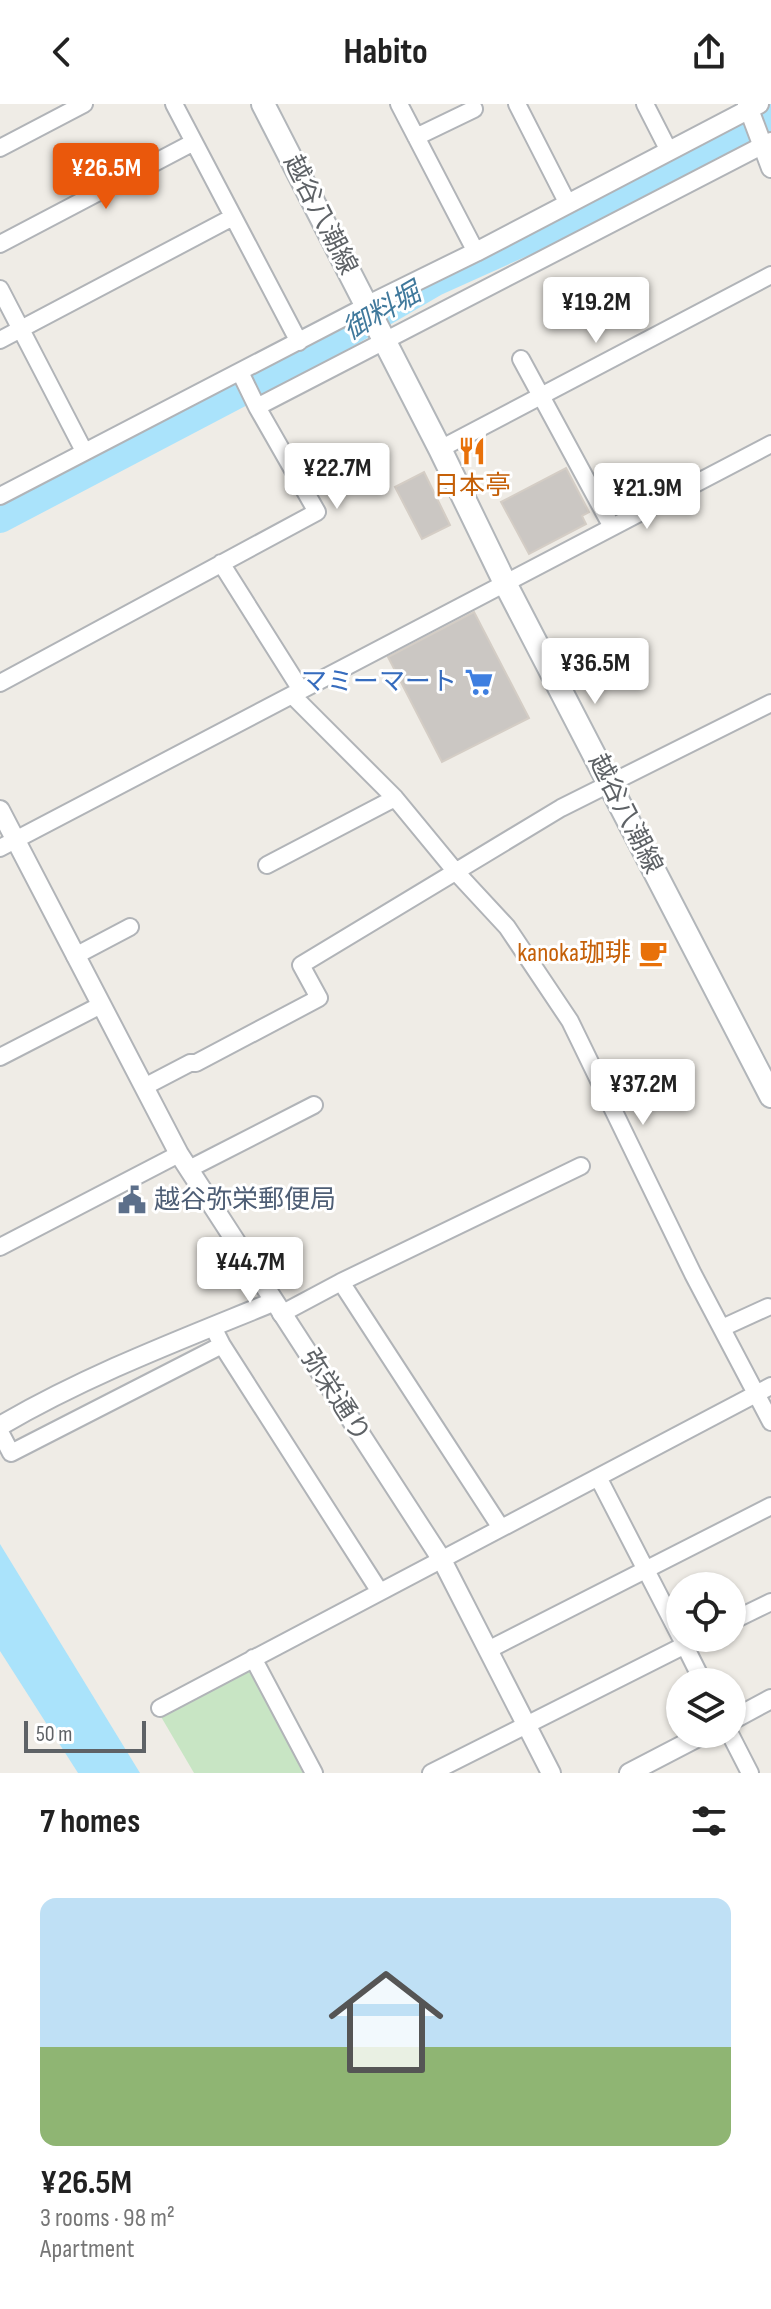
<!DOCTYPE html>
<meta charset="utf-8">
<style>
:root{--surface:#fff;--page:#f6f6f6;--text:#222;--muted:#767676;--accent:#ea580c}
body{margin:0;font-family:"Sofia Sans Condensed","Noto Sans JP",sans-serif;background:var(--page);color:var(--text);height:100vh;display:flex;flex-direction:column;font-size:30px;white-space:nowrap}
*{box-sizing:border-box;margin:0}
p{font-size:26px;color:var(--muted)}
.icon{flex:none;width:44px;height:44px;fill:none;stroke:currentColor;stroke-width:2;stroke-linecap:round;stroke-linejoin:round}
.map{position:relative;height:1669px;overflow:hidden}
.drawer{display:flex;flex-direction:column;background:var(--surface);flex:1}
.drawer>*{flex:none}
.buttons{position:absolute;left:666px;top:1468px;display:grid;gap:16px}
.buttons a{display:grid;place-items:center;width:80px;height:80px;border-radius:50%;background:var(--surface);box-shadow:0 2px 6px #0004;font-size:40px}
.scale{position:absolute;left:24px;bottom:20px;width:122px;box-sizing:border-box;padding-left:8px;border:4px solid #5e6266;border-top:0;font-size:22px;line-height:28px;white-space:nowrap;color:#5e6266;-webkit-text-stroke:6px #fff;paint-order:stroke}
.price{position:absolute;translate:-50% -68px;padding:0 18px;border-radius:8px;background:#fff;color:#222;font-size:26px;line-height:52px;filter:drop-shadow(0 2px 4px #0008)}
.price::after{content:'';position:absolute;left:50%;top:48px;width:24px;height:18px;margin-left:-12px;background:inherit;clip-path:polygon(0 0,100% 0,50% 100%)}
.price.selected{background:var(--accent);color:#fff}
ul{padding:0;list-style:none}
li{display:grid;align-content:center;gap:16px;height:424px;padding:0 40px}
li span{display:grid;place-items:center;height:248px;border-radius:16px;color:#555}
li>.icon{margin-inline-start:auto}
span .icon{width:144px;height:144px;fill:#fffc;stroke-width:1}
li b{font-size:34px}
h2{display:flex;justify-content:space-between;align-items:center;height:96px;padding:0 40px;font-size:34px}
header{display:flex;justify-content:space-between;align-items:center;height:104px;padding:0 40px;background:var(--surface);font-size:36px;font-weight:700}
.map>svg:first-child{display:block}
.green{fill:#c8e5c4}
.water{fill:#aae3fb}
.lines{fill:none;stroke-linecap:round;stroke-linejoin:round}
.river{stroke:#aae3fb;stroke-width:30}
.building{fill:#cbc7c3;stroke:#d4cdc5;stroke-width:2}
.minor-casing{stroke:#b1b4b8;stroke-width:20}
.tertiary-casing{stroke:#b1b4b8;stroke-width:22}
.secondary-casing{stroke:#b2b6ba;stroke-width:26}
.minor{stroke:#fff;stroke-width:16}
.tertiary{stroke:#fff;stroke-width:18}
.secondary{stroke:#fff;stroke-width:22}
.labels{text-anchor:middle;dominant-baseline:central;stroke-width:6;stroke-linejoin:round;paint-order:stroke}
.street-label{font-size:26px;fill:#5e6266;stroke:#fff}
.food-label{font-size:26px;fill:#c56008;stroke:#fff}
.shop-label{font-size:26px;fill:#366cbe;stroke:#fff;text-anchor:end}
.service-label{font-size:26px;fill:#4e5e75;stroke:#fff;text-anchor:start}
.water-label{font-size:28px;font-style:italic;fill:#40799c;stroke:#fff}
</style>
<header><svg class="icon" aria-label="back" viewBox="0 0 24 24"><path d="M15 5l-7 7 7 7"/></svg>Habito<svg class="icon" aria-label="share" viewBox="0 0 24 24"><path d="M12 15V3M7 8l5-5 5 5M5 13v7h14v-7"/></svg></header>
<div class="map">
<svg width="771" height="1669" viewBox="0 0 771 1669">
<rect width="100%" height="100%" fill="#efece6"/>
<path class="green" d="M245 1566 253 1570 303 1669H194L160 1611Z"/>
<path class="water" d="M0 1440 140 1669H78L0 1547Z"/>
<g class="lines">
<path class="river" d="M0 414 293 260 435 177 555 123 726 39 771 14"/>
</g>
<path class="building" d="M566 364 589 408 582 412 586 420 529 450 501 398Z
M424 368 450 421 422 435 395 383Z
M474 508 529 614 442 658 388 553Z"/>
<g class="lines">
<defs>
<path id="minor" d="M174 0 299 238
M399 0 476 148
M517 0 568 100
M645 0 669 47
M416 33 474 5
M0 44 84 0
M0 140 194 38
M0 185 84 347
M0 236 233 113
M521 255 612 423
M257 303 771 37
M440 345 771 171
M0 392 366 202
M221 459 301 586
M0 579 317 408 257 303 240 268
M292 591 395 694 456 768 507 823 570 917 693 1170 771 1318
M0 744 771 340
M267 761 395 694
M75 852 130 823
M0 953 101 901
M144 983 190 959H196L319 894 301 861 561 704 771 599
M189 1065 314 1001
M0 1143 179 1050
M341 1178 501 1424
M281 1210 341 1178 581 1062
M213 1223 222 1241 380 1488
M722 1224 768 1203
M0 1328 11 1349 222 1241
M599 1375 680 1532
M732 1517 771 1498
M681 1534 703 1578
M488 1546 771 1402
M253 1554 314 1669
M160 1604 771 1282
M730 1630 750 1669
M431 1669 699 1534"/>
<path id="tertiary" d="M747 0 771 64
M366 202 476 148 759 0
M0 706 179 1050 442 1456 551 1669
M0 1322C87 1271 180 1236 273 1198
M732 1616 771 1595
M629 1669 704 1630"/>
<path id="secondary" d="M263 0 440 345 505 479 771 992"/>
</defs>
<use href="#minor" class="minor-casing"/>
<use href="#tertiary" class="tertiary-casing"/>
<use href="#secondary" class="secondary-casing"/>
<use href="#minor" class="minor"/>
<use href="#tertiary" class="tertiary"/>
<use href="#secondary" class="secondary"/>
</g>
<defs>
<symbol id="restaurant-bare" viewBox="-9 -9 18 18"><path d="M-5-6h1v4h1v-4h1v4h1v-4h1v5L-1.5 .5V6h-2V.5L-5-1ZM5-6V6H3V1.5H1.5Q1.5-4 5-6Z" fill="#e8710a" stroke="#fff" stroke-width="2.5" paint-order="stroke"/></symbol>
<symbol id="supermarket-bare" viewBox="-9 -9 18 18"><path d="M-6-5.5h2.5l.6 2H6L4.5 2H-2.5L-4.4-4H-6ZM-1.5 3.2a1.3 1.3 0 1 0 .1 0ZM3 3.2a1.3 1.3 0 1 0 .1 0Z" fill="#3f7fe0" stroke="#fff" stroke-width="2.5" paint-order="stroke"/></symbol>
<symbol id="cafe-bare" viewBox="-9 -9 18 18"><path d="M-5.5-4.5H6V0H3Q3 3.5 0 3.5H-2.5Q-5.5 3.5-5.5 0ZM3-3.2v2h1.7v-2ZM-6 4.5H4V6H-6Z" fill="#e8710a" stroke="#fff" stroke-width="2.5" paint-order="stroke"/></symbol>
<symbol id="civic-bare" viewBox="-9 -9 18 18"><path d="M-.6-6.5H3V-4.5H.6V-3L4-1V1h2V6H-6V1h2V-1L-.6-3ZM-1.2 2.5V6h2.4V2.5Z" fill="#5c6f8a" stroke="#fff" stroke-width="2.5" paint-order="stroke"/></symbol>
</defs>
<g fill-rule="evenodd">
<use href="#restaurant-bare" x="452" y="327" width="40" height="40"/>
<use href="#supermarket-bare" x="459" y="558" width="40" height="40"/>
<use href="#cafe-bare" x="633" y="829" width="40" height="40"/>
<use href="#civic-bare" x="112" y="1076" width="40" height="40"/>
</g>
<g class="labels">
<g class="street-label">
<text transform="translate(320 111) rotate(63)">越谷八潮線</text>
<text transform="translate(625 710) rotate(63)">越谷八潮線</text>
<text transform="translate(335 1292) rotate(57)">弥栄通り</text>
</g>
<g class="food-label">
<text x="472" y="382">日本亭</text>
<text x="631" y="849" text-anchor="end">kanoka珈琲</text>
</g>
<g class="shop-label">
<text x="457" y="578">マミーマート</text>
</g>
<g class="service-label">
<text x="154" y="1096">越谷弥栄郵便局</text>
</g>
<g class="water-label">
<text transform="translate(382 208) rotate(-30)">御料堀</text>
</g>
</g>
</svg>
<div class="buttons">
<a><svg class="icon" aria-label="locate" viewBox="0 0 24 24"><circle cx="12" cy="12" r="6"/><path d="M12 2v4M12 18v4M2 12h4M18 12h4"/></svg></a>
<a><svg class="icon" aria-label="layers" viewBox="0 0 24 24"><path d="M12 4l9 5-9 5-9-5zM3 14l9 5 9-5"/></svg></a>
</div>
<div class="scale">50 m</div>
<b class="price selected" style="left:106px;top:107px">¥26.5M</b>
<b class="price" style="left:596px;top:241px">¥19.2M</b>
<b class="price" style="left:337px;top:407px">¥22.7M</b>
<b class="price" style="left:647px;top:427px">¥21.9M</b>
<b class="price" style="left:595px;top:602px">¥36.5M</b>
<b class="price" style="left:643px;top:1023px">¥37.2M</b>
<b class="price" style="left:250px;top:1201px">¥44.7M</b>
</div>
<section class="drawer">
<h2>7 homes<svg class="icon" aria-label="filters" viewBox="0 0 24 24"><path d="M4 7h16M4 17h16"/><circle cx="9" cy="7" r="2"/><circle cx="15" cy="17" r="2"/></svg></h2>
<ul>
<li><span style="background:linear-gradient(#bfe0f5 60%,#8fb573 0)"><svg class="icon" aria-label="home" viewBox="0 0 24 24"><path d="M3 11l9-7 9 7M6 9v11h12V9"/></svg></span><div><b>¥26.5M</b><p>3 rooms · 98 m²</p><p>Apartment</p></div></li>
</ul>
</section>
